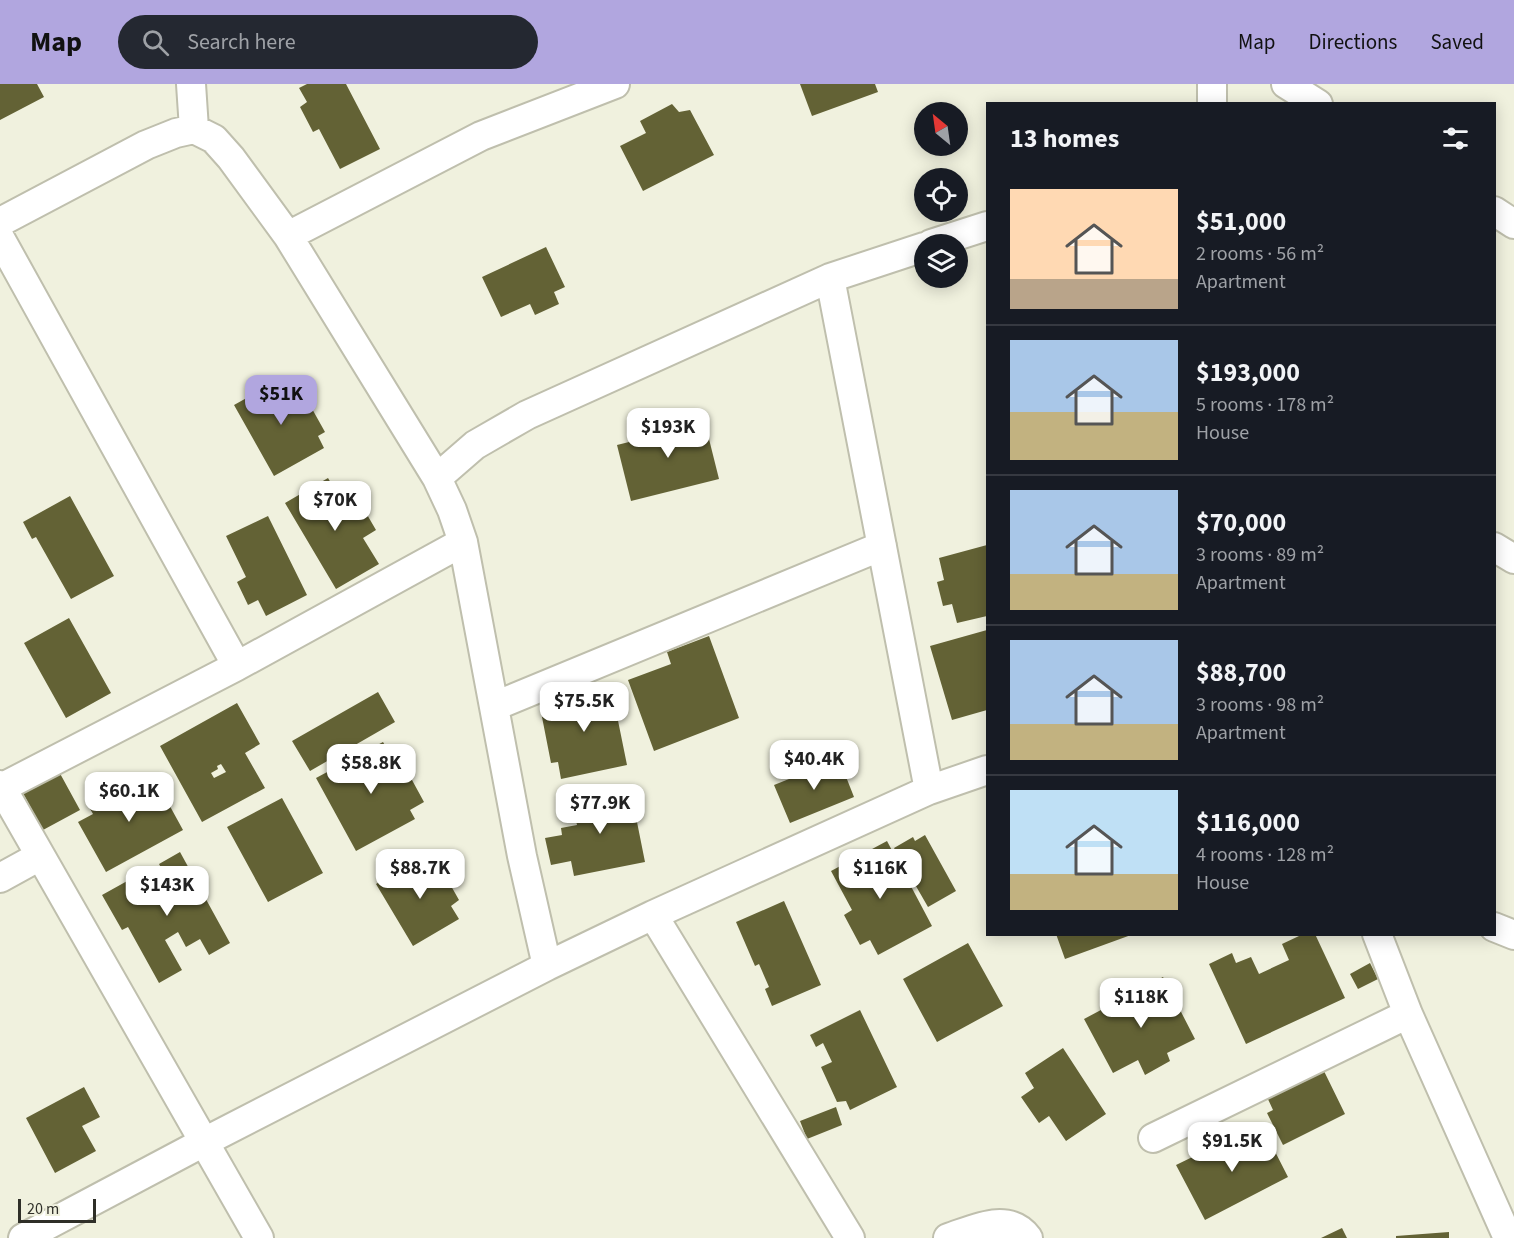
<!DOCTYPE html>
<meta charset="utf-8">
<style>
:root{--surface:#171b24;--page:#242831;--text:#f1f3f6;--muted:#9ea1a6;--line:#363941;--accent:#b1a6df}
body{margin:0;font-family:"Source Sans 3",sans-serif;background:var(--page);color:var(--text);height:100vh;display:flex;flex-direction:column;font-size:22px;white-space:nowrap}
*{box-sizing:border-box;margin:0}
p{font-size:20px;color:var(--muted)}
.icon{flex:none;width:33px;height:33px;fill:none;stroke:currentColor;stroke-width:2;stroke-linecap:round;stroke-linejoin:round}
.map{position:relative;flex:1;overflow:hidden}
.details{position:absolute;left:986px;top:18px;width:510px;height:834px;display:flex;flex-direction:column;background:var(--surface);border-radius:0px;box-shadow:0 3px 15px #0003}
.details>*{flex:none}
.needle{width:39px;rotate:331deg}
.fabs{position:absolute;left:914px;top:18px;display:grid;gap:12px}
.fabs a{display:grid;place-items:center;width:54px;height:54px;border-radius:50%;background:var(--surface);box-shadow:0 3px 15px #0003;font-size:30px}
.scale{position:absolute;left:18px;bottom:15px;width:78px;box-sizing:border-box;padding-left:6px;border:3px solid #2f2f28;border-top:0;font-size:16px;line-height:21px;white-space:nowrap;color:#2f2f28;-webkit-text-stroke:4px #f0f1de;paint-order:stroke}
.price{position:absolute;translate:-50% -51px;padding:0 14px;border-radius:12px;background:#fff;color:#222;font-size:20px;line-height:39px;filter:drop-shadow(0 2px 3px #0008)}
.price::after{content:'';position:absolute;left:50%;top:36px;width:18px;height:14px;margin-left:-9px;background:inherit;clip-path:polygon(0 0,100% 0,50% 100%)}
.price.current{background:var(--accent);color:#111}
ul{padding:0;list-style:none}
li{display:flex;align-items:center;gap:18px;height:150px;padding:0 24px}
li+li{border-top:2px solid var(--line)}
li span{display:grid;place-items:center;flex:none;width:168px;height:120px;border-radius:0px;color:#555}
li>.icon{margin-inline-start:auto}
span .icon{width:72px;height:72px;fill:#fffc;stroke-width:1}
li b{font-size:26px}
h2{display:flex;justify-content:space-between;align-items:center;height:72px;padding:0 24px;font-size:26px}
header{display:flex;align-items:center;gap:36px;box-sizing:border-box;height:84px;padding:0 30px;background:var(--accent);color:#111}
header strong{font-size:28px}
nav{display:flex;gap:33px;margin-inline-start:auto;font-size:21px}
.search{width:420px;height:54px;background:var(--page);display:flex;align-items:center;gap:15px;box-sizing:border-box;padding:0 21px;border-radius:33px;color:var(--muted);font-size:22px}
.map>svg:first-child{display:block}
.building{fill:#636235;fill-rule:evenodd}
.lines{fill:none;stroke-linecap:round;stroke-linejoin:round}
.street-casing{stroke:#bfbfad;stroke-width:32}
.street{stroke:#fff;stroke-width:28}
</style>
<header>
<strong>Map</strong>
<div class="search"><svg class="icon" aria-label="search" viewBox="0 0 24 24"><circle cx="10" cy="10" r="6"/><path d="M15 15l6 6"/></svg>Search here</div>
<nav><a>Map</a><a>Directions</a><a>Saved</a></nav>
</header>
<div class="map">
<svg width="1514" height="1154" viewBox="0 0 1514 1154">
<rect width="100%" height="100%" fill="#f0f1de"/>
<path class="building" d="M0 0H37L44 13 0 36Z
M307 0H346L380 65 340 85 319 45 313 48 300 23 307 18 299 4Z
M800 0H875L878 8 812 32Z
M672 20 679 28 690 26 714 71 643 107 620 62 646 49 640 37Z
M546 163 565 203 554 208 559 220 535 231 530 220 501 233 482 193Z
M284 293 298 318 306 314 325 348 318 352 324 364 274 392 234 321Z
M683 332 686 344 705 339 719 395 631 417 617 361 653 352 650 340Z
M328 394 342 418 355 410 376 446 363 454 379 480 336 505 285 419Z
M70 412 114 492 71 515 36 453 32 455 23 438Z
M268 432 307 511 266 532 258 516 248 521 237 498 246 493 226 452Z
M987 461V532L957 539 952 520 943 522 937 498 944 496 939 474Z
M69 534 111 609 66 634 24 559Z
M987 546V626L952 636 930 562Z
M709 552 739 634 654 667 628 596 671 580 667 568Z
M611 602 627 681 561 695 558 678 551 679 542 633 550 631 547 615Z
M378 608 395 638 310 687 292 657Z
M237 619 260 660 245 669 265 704 202 738 160 662ZM221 680 226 688 214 694 211 689 218 685 217 682Z
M383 658 394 677 400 674 424 718 410 726 415 735 356 767 316 694Z
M839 675 854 713 790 739 774 701Z
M57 684 80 726 43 746 20 704Z
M155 695 183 746 106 788 78 738 93 730 88 721 133 696 138 705Z
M630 703 645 778 574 792 571 777 551 781 545 754 562 751 561 744 577 741 573 723 593 719 591 711Z
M282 714 323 789 268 818 227 743Z
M925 751 956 807 928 823 894 764 913 753 915 757Z
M887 757 932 842 878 871 870 856 860 861 844 831 852 826 831 787Z
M180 768 230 859 209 871 200 855 186 863 178 848 165 856 182 886 159 899 128 843 122 846 102 811 129 796 139 814 169 798 159 780Z
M422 773 433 792 442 786 459 816 451 822 459 835 413 862 376 800Z
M784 817 821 901 772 922 765 905 769 903 759 880 755 882 736 838Z
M1056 850H1131V851L1065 875Z
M1298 850H1315L1345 914 1246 960 1209 880 1232 869 1236 879 1251 873 1259 890 1289 876 1282 860 1299 852Z
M968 859 1003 922 937 958 903 895Z
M1370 879 1378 895 1358 905 1350 890Z
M1163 893 1195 955 1167 969 1170 977 1145 991 1138 976 1113 989 1084 935Z
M860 926 897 1003 850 1026 846 1017 837 1018 821 983 832 978 823 959 816 963 810 951Z
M1063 964 1106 1030 1066 1057 1049 1032 1039 1039 1021 1013 1034 1004 1025 989Z
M1322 983 1345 1030 1283 1061 1267 1029 1273 1026 1266 1011Z
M84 1003 100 1033 82 1042 96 1067 55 1089 26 1034Z
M836 1023 842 1041 807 1055 800 1037Z
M1263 1044 1288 1093 1205 1136 1176 1081 1213 1063 1215 1069Z
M1342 1144 1347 1154H1321Z
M1449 1148V1154H1396V1152Z"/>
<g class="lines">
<defs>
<path id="street" d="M191 0 194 45
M1212 0V20
M1286 0 1318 20
M1494 127 1514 140
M0 138 146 61 176 49 194 45 214 55 231 74 288 152 437 394 452 426 463 458 522 772 547 882
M288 152 481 52 615 0
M0 154 237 582
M931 160 987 142
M830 194 929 706
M437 394 475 361 527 331 830 194 924 163
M1494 463 1514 475
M495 622 882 462
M0 701 259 1154
M1 704 237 582 463 458
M0 794 40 772
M653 831 850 1154
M1494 843 1514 851
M1377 850 1408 930 1508 1154
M1153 1054 1408 930
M23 1154 204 1058 547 882 653 831 929 706 987 686
M948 1154C973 1146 1008 1127 1028 1154"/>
</defs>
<use href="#street" class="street-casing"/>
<use href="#street" class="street"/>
</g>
</svg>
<div class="fabs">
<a><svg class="needle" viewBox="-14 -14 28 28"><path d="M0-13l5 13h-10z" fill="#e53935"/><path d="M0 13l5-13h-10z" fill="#9ea1a6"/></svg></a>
<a><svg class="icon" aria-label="locate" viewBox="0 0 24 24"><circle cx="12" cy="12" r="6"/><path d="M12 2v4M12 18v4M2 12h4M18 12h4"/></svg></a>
<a><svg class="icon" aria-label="layers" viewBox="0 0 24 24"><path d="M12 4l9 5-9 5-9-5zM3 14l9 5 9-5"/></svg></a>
</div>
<div class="scale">20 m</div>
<b class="price current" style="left:281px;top:342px">$51K</b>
<b class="price" style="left:668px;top:375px">$193K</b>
<b class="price" style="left:335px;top:448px">$70K</b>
<b class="price" style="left:584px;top:649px">$75.5K</b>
<b class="price" style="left:814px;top:707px">$40.4K</b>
<b class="price" style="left:371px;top:711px">$58.8K</b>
<b class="price" style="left:129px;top:739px">$60.1K</b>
<b class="price" style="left:600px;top:751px">$77.9K</b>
<b class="price" style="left:420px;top:816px">$88.7K</b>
<b class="price" style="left:880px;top:816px">$116K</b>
<b class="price" style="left:167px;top:833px">$143K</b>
<b class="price" style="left:1141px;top:945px">$118K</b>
<b class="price" style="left:1232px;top:1089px">$91.5K</b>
<section class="details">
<h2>13 homes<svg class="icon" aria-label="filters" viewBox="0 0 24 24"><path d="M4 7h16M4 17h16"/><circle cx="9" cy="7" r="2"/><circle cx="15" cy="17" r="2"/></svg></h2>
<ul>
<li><span style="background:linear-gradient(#ffd9b3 75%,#b9a48a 0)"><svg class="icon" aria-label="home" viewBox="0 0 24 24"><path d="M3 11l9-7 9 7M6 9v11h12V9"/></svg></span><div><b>$51,000</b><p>2 rooms · 56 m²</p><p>Apartment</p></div></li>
<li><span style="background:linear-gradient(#a9c7e8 60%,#c2b280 0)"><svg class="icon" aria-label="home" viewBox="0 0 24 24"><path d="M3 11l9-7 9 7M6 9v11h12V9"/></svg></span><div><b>$193,000</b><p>5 rooms · 178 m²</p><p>House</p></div></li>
<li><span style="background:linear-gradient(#a9c7e8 70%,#c2b280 0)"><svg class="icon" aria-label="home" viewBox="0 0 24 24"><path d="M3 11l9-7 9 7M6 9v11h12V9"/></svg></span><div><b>$70,000</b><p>3 rooms · 89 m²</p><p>Apartment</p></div></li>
<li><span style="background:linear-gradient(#a9c7e8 70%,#c2b280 0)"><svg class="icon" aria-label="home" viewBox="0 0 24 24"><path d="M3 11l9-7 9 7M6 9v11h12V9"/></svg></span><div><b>$88,700</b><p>3 rooms · 98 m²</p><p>Apartment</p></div></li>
<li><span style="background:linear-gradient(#bfe0f5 70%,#c2b280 0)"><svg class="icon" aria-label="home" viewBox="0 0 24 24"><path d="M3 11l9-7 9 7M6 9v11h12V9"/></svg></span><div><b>$116,000</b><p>4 rooms · 128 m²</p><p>House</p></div></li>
</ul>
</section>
</div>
